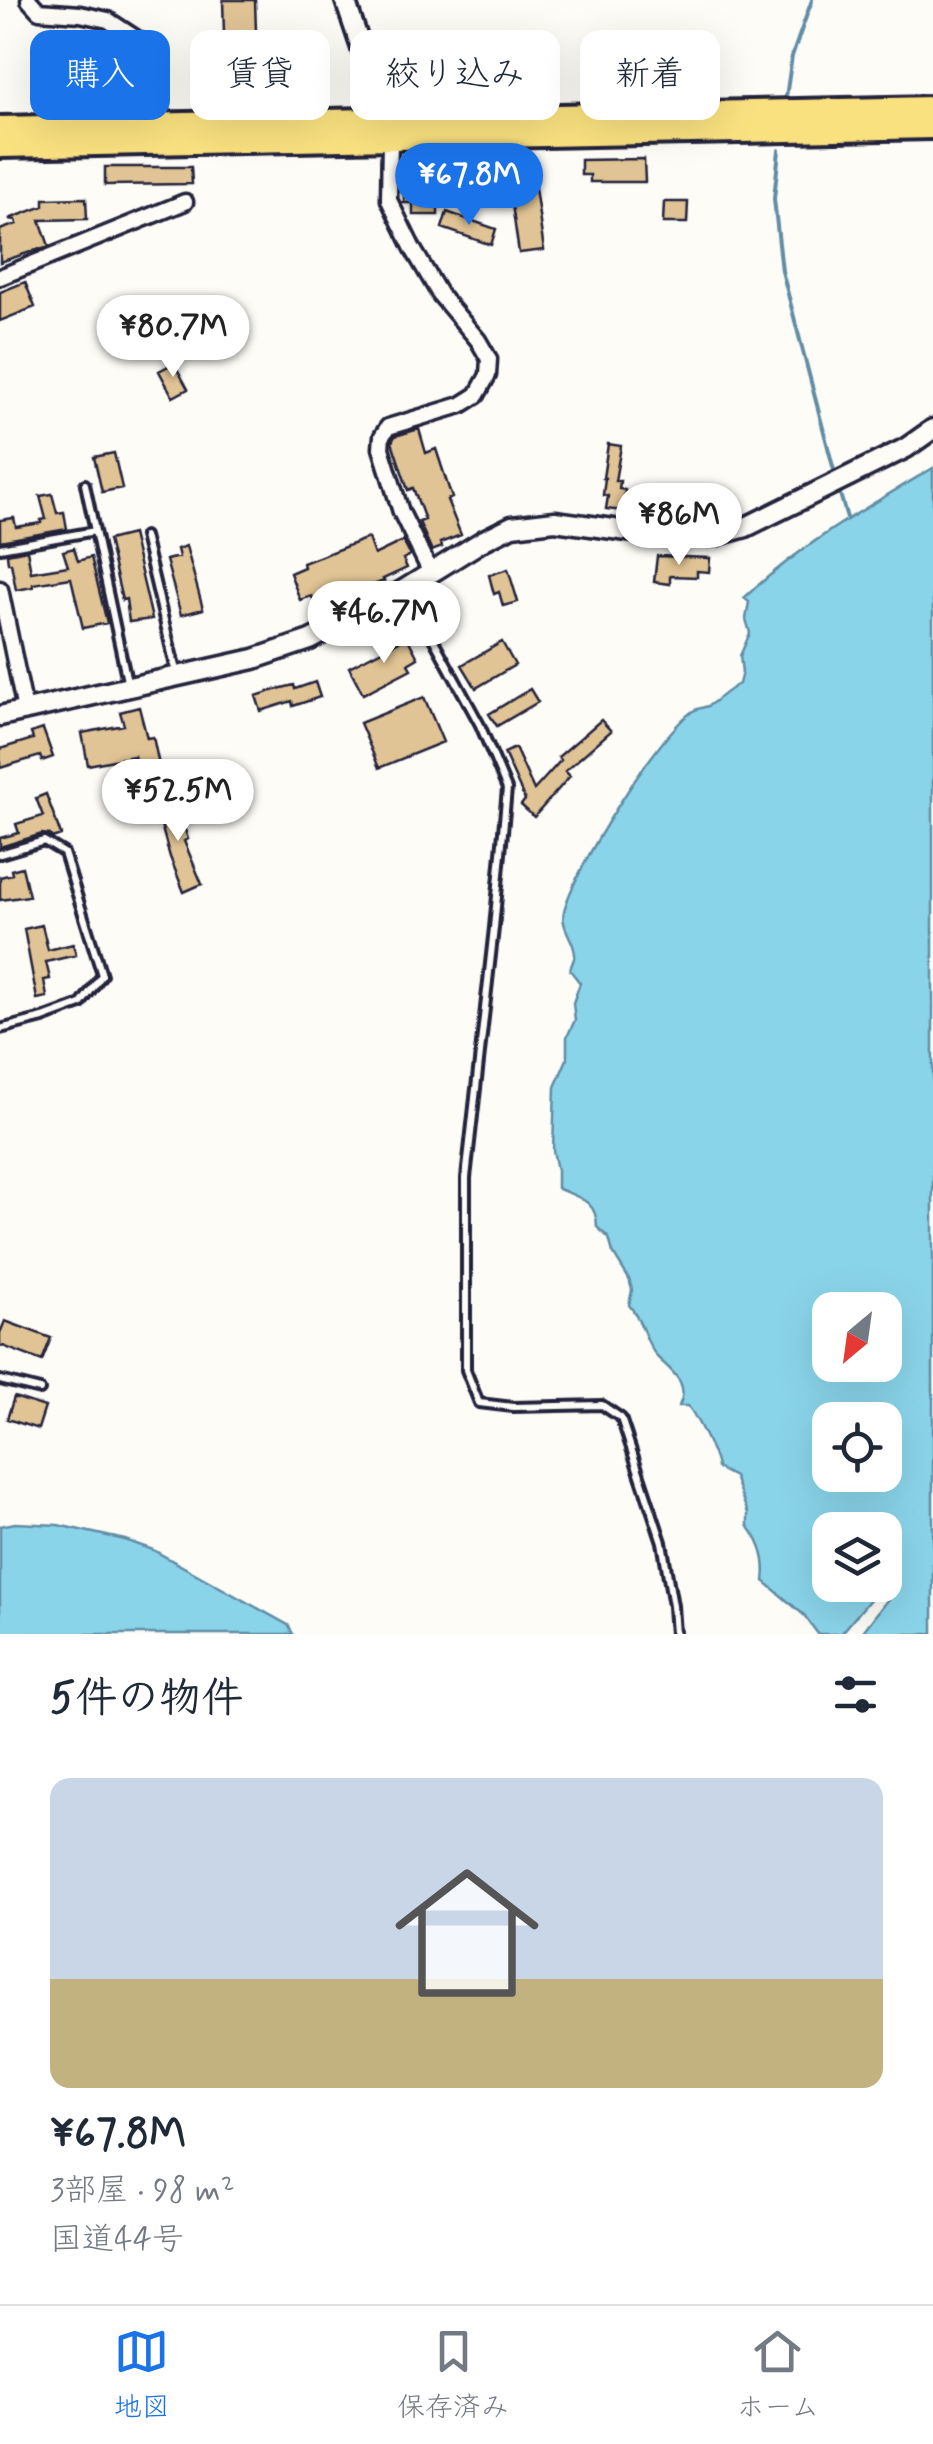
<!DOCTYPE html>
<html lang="ja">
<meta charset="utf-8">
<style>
:root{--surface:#fff;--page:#f6f6f7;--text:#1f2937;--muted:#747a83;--line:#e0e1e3;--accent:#1a73e8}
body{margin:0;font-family:Mynerve,"Klee One",sans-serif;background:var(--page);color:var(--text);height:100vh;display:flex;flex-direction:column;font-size:38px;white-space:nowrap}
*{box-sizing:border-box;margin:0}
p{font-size:32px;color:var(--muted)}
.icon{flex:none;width:55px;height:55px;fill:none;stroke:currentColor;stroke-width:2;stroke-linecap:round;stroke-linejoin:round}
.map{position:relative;height:1634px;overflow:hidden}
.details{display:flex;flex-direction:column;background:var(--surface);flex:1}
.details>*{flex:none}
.top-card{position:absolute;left:30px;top:30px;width:875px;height:90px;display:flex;gap:20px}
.needle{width:65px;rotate:209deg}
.tools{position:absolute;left:812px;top:1292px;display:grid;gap:20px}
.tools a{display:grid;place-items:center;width:90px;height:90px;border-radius:20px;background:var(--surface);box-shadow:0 10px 40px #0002;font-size:50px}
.price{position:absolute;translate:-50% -85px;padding:0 22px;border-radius:35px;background:#fff;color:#222;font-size:32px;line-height:65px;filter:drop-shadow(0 2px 5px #0008)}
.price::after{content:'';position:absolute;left:50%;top:60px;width:30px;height:22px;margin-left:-15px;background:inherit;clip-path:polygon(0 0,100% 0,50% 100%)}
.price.current{background:var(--accent);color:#fff}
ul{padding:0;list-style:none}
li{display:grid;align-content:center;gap:20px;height:530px;padding:0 50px}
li+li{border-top:2px solid var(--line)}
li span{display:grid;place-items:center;height:310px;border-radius:20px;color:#555}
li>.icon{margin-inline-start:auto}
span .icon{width:180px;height:180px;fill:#fffc;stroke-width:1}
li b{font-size:42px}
h2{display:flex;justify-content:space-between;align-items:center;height:120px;padding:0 50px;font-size:42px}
.pill{padding:0 35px;border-radius:20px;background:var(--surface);box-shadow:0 10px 40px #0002;font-size:35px;line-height:90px}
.pill.current{background:var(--accent);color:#fff}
.dock{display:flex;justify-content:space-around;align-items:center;height:140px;border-top:2px solid var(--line);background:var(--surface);font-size:28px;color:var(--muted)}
.dock a{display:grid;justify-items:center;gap:5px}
.dock .current{color:var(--accent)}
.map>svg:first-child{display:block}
.water{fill:#8ad4ea;stroke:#608da4;stroke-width:2.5;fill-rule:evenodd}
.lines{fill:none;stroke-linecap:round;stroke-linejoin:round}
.stream{stroke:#608da4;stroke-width:4}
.building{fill:#e1c495;stroke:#22223b;stroke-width:2.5}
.service-casing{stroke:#22223b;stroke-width:14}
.minor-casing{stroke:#22223b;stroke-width:21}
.tertiary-casing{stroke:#22223b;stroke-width:25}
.trunk-casing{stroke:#22223b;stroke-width:30}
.service{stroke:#fdfcf7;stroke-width:6}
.minor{stroke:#fdfcf7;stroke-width:14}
.tertiary{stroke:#fdfcf7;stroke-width:18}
.trunk{stroke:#fae180;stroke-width:22}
</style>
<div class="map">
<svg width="933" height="1634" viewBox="0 0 933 1634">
<rect width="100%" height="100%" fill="#fdfcf7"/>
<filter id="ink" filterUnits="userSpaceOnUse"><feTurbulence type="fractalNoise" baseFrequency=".01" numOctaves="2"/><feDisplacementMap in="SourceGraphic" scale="20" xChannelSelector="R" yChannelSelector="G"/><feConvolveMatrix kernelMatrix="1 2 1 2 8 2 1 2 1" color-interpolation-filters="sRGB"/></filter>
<g filter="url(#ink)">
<path class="water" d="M933 468V1634H861L891 1595 893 1570 887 1568 885 1574V1530H830V1585H882L841 1634H818L804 1615 764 1581C767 1560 761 1542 748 1526V1513L734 1477 717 1468C716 1456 696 1416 688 1406H679C683 1398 684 1390 680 1382 674 1371 665 1365 657 1357 645 1342 642 1320 629 1305L632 1290 629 1279 613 1253 609 1238 597 1227C597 1200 579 1198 557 1188V1170L553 1150 555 1087 567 1059V1037L575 1020 573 1003 580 983 570 970C571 965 574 960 575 955 575 940 560 928 564 911 573 871 659 733 693 711 698 708 703 708 708 706 719 699 727 690 739 684L742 672 740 656 750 633 746 619 749 602 744 598C803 543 865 508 933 468ZM830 1310H885V1365H830ZM830 1420H885V1475H830Z
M15 1523 58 1525 125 1540 153 1550 288 1625 293 1634H0V1526Z"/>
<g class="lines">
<path class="stream" d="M786 97 792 56 812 0
M779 150 774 199 782 271 836 478
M838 487 847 518"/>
</g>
<path class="building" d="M223 0H255L258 97 244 98 243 69H225Z
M115 42 127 45V78L137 79V97L98 96V100H81V95L61 99 57 80 82 76V73L114 74Z
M427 152H429V174H438V215H413V203H404V153Z
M644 159 645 182H590V175H581V160Z
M105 167H191L192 184 105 185Z
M534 181 544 250 519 253 509 184Z
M86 198 87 219 40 220 49 246 0 262V230L17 224 16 220 9 219 44 206V199Z
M664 202H688L687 223H663Z
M447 212 496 229 491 245 442 228Z
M25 282 35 307 0 321V292Z
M174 363 188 389 173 397 159 371Z
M419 429 426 453 436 449 452 498 447 500 461 535 440 543 442 547 432 551 419 522 425 520 413 488 408 490 392 442 395 436Z
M608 444 621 446 615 481H620L619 489 625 490 623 511 606 509 608 496 603 495 605 478H603Z
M114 453 122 488 102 492 94 457Z
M52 494 57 513 64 512 67 529 0 541V520L14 518 16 527 41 523V520L46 519 40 496Z
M132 534 152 619 129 622 126 599 122 600 108 540Z
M368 538 374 555 403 541 410 555 403 559 407 568 383 579 384 581 316 607 312 596 300 600 290 573 304 567 303 563Z
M186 546 203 609 181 615 166 560 179 557 177 549Z
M74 548 78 561 91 557 107 623 83 628 71 578 33 584V587L16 590 11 563H8L7 554 27 550 31 572 68 566 63 551Z
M657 556 710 558 709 572 697 571V577L670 576V584L654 582Z
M508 569 518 602 503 606 499 592 494 594 489 575Z
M407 637 418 658 408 664 411 669 363 694 349 667Z
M502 642 515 665 476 688 462 665Z
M315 682 320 697 293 706 292 701 261 711 256 696 278 689 294 685 295 689Z
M530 689 538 702 497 726 489 714Z
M424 697 443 742 379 768 360 723Z
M139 707 147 738 153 737 159 765 138 770 134 756 88 765 82 733 124 725 120 712Z
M601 720 611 731 565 771 570 776 534 817 521 805 525 800 504 753 515 748 534 790 561 760 558 757Z
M43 729 53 757 42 761 40 756 0 768V749L33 739 31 733Z
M168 790 176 816 180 814 188 839 184 841 202 884 184 892 170 857 160 821 165 819 157 794Z
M46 794 61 835 52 838 50 835 42 834 0 847V838L19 833 16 824 43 816 36 798Z
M22 867 29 896 0 900V877L12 874 11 870Z
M42 925 48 950 73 944 76 955 46 962 50 979 44 980 47 997 37 999 24 929Z
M5 1321 51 1338 42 1361 0 1345V1333Z
M14 1397 45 1407 38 1429 7 1419Z"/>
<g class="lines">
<defs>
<path id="service" d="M85 484 128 686
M144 536 177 675
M0 548 95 531
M406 589 480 725 507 789 494 928 466 1178V1370L479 1403 513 1407 602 1405 621 1418 662 1542 673 1606 675 1634
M0 854 44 841 64 853 102 975 81 1004 43 1018 0 1029
M0 1380 40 1390"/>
<path id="minor" d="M29 0 39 11 80 14 108 20 137 39 145 53 152 97 166 128
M390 139 389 200 413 249 440 295 478 340 489 359 488 375 477 395 461 405 388 427 382 436 381 448 401 512 431 573
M0 277 185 202
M0 589 25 710"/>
<path id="tertiary" d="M345 0 388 128
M0 716 254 659 310 640 384 602 484 540 512 526 555 521 664 536H714L746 527 906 448 933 429"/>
<path id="trunk" d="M0 128 933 108
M0 146 933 127"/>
</defs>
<use href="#service" class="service-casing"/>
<use href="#minor" class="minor-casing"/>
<use href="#tertiary" class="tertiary-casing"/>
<use href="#trunk" class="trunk-casing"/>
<use href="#service" class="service"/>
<use href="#minor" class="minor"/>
<use href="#tertiary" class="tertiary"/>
<use href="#trunk" class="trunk"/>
</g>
</g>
</svg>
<div class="tools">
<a><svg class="needle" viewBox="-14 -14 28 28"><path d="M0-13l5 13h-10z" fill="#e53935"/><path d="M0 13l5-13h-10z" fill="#747a83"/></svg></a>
<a><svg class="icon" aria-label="locate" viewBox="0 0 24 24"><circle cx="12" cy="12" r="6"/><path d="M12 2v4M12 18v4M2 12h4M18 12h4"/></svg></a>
<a><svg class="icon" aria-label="layers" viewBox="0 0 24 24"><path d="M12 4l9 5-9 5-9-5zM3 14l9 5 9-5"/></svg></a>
</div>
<b class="price current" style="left:469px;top:228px">¥67.8M</b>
<b class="price" style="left:173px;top:380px">¥80.7M</b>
<b class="price" style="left:679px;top:568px">¥86M</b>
<b class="price" style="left:384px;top:666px">¥46.7M</b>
<b class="price" style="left:178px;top:844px">¥52.5M</b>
<div class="top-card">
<a class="pill current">購入</a>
<a class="pill">賃貸</a>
<a class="pill">絞り込み</a>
<a class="pill">新着</a>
</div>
</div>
<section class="details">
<h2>5件の物件<svg class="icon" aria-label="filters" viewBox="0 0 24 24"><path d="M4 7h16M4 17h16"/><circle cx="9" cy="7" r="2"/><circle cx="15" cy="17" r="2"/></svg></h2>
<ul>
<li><span style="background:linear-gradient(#c9d6e8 65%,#c2b280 0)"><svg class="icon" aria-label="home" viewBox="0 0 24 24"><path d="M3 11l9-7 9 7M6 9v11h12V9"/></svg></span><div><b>¥67.8M</b><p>3部屋 · 98 m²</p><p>国道44号</p></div></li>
</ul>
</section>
<nav class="dock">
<a class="current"><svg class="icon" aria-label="map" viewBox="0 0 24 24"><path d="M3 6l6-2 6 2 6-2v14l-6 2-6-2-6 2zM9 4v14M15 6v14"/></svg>地図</a>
<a><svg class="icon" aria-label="saved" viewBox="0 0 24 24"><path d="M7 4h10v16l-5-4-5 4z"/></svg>保存済み</a>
<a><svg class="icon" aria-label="home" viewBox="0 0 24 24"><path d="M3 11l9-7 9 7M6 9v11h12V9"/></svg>ホーム</a>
</nav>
